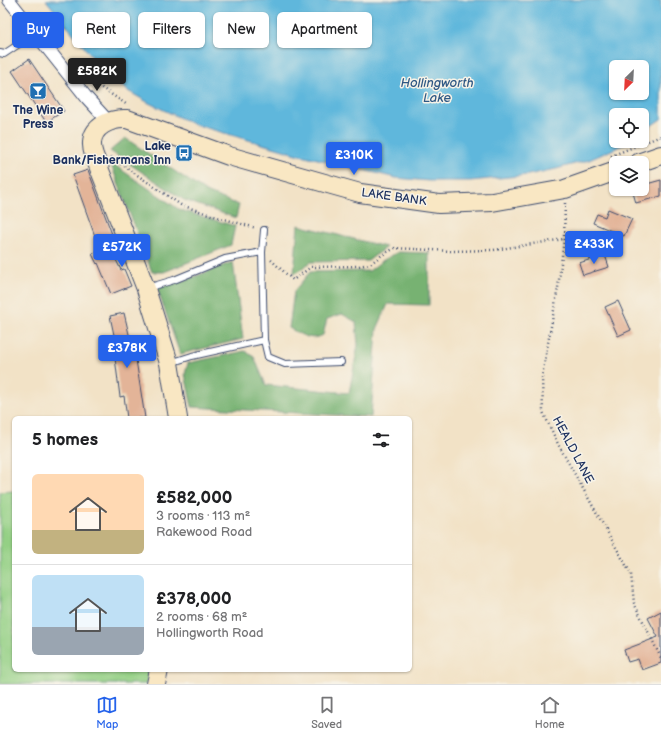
<!DOCTYPE html>
<meta charset="utf-8">
<style>
:root{--surface:#fff;--page:#f2f2f2;--text:#202124;--muted:#757577;--line:#e0e0e0;--accent:#2563eb}
body{margin:0;font-family:"Balsamiq Sans",sans-serif;background:var(--page);color:var(--text);height:100vh;display:flex;flex-direction:column;font-size:15px;white-space:nowrap}
*{box-sizing:border-box;margin:0}
p{font-size:13px;color:var(--muted)}
.icon{flex:none;width:22px;height:22px;fill:none;stroke:currentColor;stroke-width:2;stroke-linecap:round;stroke-linejoin:round}
.map{position:relative;flex:1;overflow:hidden}
.side{position:absolute;left:12px;top:416px;width:400px;height:256px;display:flex;flex-direction:column;background:var(--surface);border-radius:6px;box-shadow:0 1px 3px #0004}
.side>*{flex:none}
.guide{position:absolute;left:12px;top:12px;width:400px;height:36px;display:flex;gap:8px}
.needle{width:26px;rotate:204deg}
.buttons{position:absolute;left:609px;top:60px;display:grid;gap:8px}
.buttons a{display:grid;place-items:center;width:40px;height:40px;border-radius:6px;background:var(--surface);box-shadow:0 1px 3px #0004;font-size:20px}
.price{position:absolute;translate:-50% -34px;padding:0 9px;border-radius:4px;background:var(--accent);color:#fff;font-size:13px;line-height:26px;filter:drop-shadow(0 1px 2px #0008)}
.price::after{content:'';position:absolute;left:50%;top:24px;width:12px;height:9px;margin-left:-6px;background:inherit;clip-path:polygon(0 0,100% 0,50% 100%)}
.price.current{background:#222;color:#fff}
ul{padding:0;list-style:none}
li{display:flex;align-items:center;gap:12px;height:100px;padding:0 20px}
li+li{border-top:1px solid var(--line)}
li span{display:grid;place-items:center;flex:none;width:112px;height:80px;border-radius:6px;color:#555}
li>.icon{margin-inline-start:auto}
span .icon{width:48px;height:48px;fill:#fffc;stroke-width:1}
li b{font-size:17px}
h2{display:flex;justify-content:space-between;align-items:center;height:48px;padding:0 20px;font-size:17px}
.chip{padding:0 14px;border-radius:6px;background:var(--surface);box-shadow:0 1px 3px #0004;font-size:14px;line-height:36px}
.chip.current{background:var(--accent);color:#fff}
.tab-bar{display:flex;justify-content:space-around;align-items:center;height:56px;border-top:1px solid var(--line);background:var(--surface);font-size:11px;color:var(--muted)}
.tab-bar a{display:grid;justify-items:center;gap:2px}
.tab-bar .current{color:var(--accent)}
.map>svg:first-child{display:block}
.green{fill:#94d085;stroke:#588072}
.forest{fill:#77b272;stroke:#497068}
.water{fill:#5eb7dc;stroke:#3c739d;fill-rule:evenodd}
.building{fill:#e3b498}
.lines{fill:none;stroke-linecap:round;stroke-linejoin:round}
.service-casing{stroke:#3b4a6e;stroke-width:8}
.minor-casing{stroke:#3b4a6e;stroke-width:14}
.secondary-casing{stroke:#3b4a6e;stroke-width:20}
.path{stroke:#3b4a6e;stroke-width:2.5;stroke-dasharray:1 3;stroke-linecap:butt}
.service{stroke:#fff;stroke-width:6}
.minor{stroke:#fff;stroke-width:12}
.secondary{stroke:#f9e7c3;stroke-width:18}
.labels{text-anchor:middle;dominant-baseline:central;stroke-width:3;stroke-linejoin:round;paint-order:stroke}
.poi-label{font-size:12px;font-weight:bold;fill:#1b2f5e;stroke:#f7f3e8}
.street-label{font-size:12px;fill:#1b2f5e;stroke:#f7f3e8}
.water-label{font-size:13px;font-style:italic;fill:#2f5884;stroke:#f7f3e8}
</style>
<div class="map">
<svg width="661" height="684" viewBox="0 0 661 684">
<rect width="100%" height="100%" fill="#f7f3e8"/>
<filter id="ink" filterUnits="userSpaceOnUse"><feTurbulence type="fractalNoise" baseFrequency=".025" numOctaves="2"/><feDisplacementMap in="SourceGraphic" scale="8" xChannelSelector="R" yChannelSelector="G"/><feConvolveMatrix kernelMatrix="1 2 1 2 8 2 1 2 1" color-interpolation-filters="sRGB"/></filter>
<filter id="wash" filterUnits="userSpaceOnUse"><feTurbulence type="fractalNoise" baseFrequency=".012" numOctaves="4" result="noise"/><feDisplacementMap in="SourceGraphic" scale="16" xChannelSelector="R" yChannelSelector="G"/><feGaussianBlur stdDeviation="0.9" result="paint"/><feColorMatrix in="noise" values="0 0 0 0 0 0 0 0 0 0 0 0 0 0 0 0 0 1.4 0 .05"/><feComposite in="paint" operator="in"/></filter>
<g filter="url(#wash)">
<rect width="100%" height="100%" fill="#f2e2c6"/>
<path class="green" d="M14 491V670H149L146 684H0V492Z"/>
<path class="forest" d="M125 138 206 192 239 205 236 218 184 200 110 151Z
M110 162 180 210 235 226 231 245 164 272H152Z
M298 225 386 247 368 261 311 262 294 274Z
M398 252 429 253V305L388 304 377 329 371 417 192 407 185 374 188 363 245 351 254 357 266 385 349 393 358 345 356 322 342 314 327 319 323 335C311 342 300 334 289 328L294 291 310 272 369 271 382 261Z
M233 262 243 339 180 354 157 288 183 281Z"/>
<path class="water" d="M46 0H661V119L642 132V115H616V141H630L625 144 589 160 556 169 528 175 470 181H429L396 178 297 154 193 124 149 103 128 91 101 68ZM616 67H642V93H616Z"/>
<g id="blocks">
<path class="building" d="M29 59 64 111 46 122 12 71Z
M88 170 113 237 106 240 121 270 124 269 131 286 111 294 98 263 97 264 92 254 100 250 73 175Z
M661 180V196L636 203 632 189H644L643 185Z
M608 209 632 219 624 236 593 223 597 214 605 217Z
M605 255 609 267 583 275 579 263Z
M618 301 631 330 618 336 605 307Z
M124 313 132 347H134L145 418H127L124 396 120 397 114 350 117 349 110 316Z
M661 611V663L642 670 638 659 628 662 624 650 658 637 648 618Z"/>
</g>
</g>
<g filter="url(#ink)">
<use href="#blocks" fill-opacity="0" stroke="#3b4a6e" stroke-width="1"/>
<g class="lines">
<defs>
<path id="service" d="M0 53 4 54 19 44 33 32
M264 230 262 252 264 340 268 357 285 364 341 362
M147 288 174 280 225 259 262 252
M170 363 192 356 264 340"/>
<path id="minor" d="M9 0 87 98 108 121"/>
<path id="secondary" d="M638 163 661 155
M178 418 169 363 146 289 94 155C93 152 92 148 92 145 91 126 112 118 127 119L229 156 360 193 439 204 492 202 565 189 616 171
M156 684 159 670"/>
</defs>
<use href="#service" class="service-casing"/>
<use href="#minor" class="minor-casing"/>
<use href="#secondary" class="secondary-casing"/>
<path class="path" d="M88 79 126 104
M611 156 661 136
M111 157 181 205 217 217 256 228
M565 203 564 239 558 288 542 376 543 412 559 446 631 574 634 603 661 658
M271 260 293 280 311 267 359 266 370 264 382 255 395 248 451 251 494 250 564 239"/>
<use href="#service" class="service"/>
<use href="#minor" class="minor"/>
<use href="#secondary" class="secondary"/>
</g>
</g>
<defs>
<symbol id="bar-square" viewBox="-11 -11 22 22"><rect x="-9" y="-9" width="18" height="18" rx="4" fill="#1f6fb2" stroke="#f7f3e8"/><path d="M-6-5H6L.8 .8V4.5H3.5V6h-7V4.5H-.8V.8Z" fill="#fff"/></symbol>
<symbol id="bus-square" viewBox="-11 -11 22 22"><rect x="-9" y="-9" width="18" height="18" rx="4" fill="#1f6fb2" stroke="#f7f3e8"/><path d="M-5-6H5V4H4V6H2V4H-2V6H-4V4H-5ZM-3.5-4V0h7V-4ZM-3.5 1.2v1.5H-2V1.2ZM2 1.2v1.5H3.5V1.2Z" fill="#fff"/></symbol>
</defs>
<g fill-rule="evenodd">
<use href="#bar-square" x="28" y="81" width="20" height="20"/>
<use href="#bus-square" x="174" y="143" width="20" height="20"/>
</g>
<g class="labels">
<g class="poi-label">
<text x="38" y="110">The Wine<tspan x="38" dy="14">Press</tspan></text>
<text x="171" y="146" text-anchor="end">Lake<tspan x="171" dy="14">Bank/Fishermans Inn</tspan></text>
</g>
<g class="street-label">
<text transform="translate(394 197) rotate(8)">LAKE BANK</text>
<text transform="translate(573 450) rotate(62)">HEALD LANE</text>
</g>
<g class="water-label">
<text x="437" y="83">Hollingworth<tspan x="437" dy="15">Lake</tspan></text>
</g>
</g>
</svg>
<div class="buttons">
<a><svg class="needle" viewBox="-14 -14 28 28"><path d="M0-13l5 13h-10z" fill="#e53935"/><path d="M0 13l5-13h-10z" fill="#757577"/></svg></a>
<a><svg class="icon" aria-label="locate" viewBox="0 0 24 24"><circle cx="12" cy="12" r="6"/><path d="M12 2v4M12 18v4M2 12h4M18 12h4"/></svg></a>
<a><svg class="icon" aria-label="layers" viewBox="0 0 24 24"><path d="M12 4l9 5-9 5-9-5zM3 14l9 5 9-5"/></svg></a>
</div>
<b class="price current" style="left:97px;top:92px">£582K</b>
<b class="price" style="left:354px;top:176px">£310K</b>
<b class="price" style="left:594px;top:265px">£433K</b>
<b class="price" style="left:122px;top:268px">£572K</b>
<b class="price" style="left:127px;top:369px">£378K</b>
<div class="guide">
<a class="chip current">Buy</a>
<a class="chip">Rent</a>
<a class="chip">Filters</a>
<a class="chip">New</a>
<a class="chip">Apartment</a>
</div>
<section class="side">
<h2>5 homes<svg class="icon" aria-label="filters" viewBox="0 0 24 24"><path d="M4 7h16M4 17h16"/><circle cx="9" cy="7" r="2"/><circle cx="15" cy="17" r="2"/></svg></h2>
<ul>
<li><span style="background:linear-gradient(#ffd9b3 70%,#c2b280 0)"><svg class="icon" aria-label="home" viewBox="0 0 24 24"><path d="M3 11l9-7 9 7M6 9v11h12V9"/></svg></span><div><b>£582,000</b><p>3 rooms · 113 m²</p><p>Rakewood Road</p></div></li>
<li><span style="background:linear-gradient(#bfe0f5 65%,#9aa5b1 0)"><svg class="icon" aria-label="home" viewBox="0 0 24 24"><path d="M3 11l9-7 9 7M6 9v11h12V9"/></svg></span><div><b>£378,000</b><p>2 rooms · 68 m²</p><p>Hollingworth Road</p></div></li>
</ul>
</section>
</div>
<nav class="tab-bar">
<a class="current"><svg class="icon" aria-label="map" viewBox="0 0 24 24"><path d="M3 6l6-2 6 2 6-2v14l-6 2-6-2-6 2zM9 4v14M15 6v14"/></svg>Map</a>
<a><svg class="icon" aria-label="saved" viewBox="0 0 24 24"><path d="M7 4h10v16l-5-4-5 4z"/></svg>Saved</a>
<a><svg class="icon" aria-label="home" viewBox="0 0 24 24"><path d="M3 11l9-7 9 7M6 9v11h12V9"/></svg>Home</a>
</nav>
